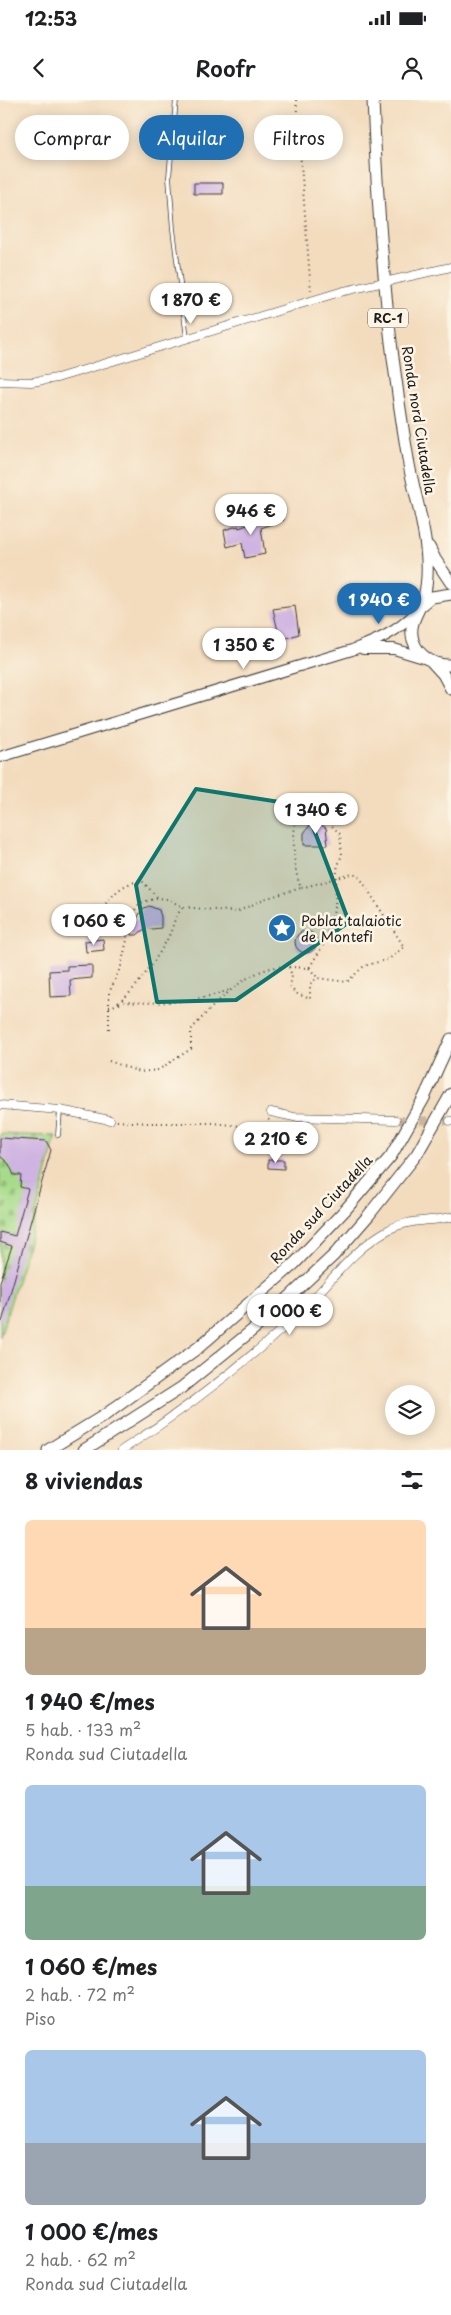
<!DOCTYPE html>
<html lang="es">
<meta charset="utf-8">
<style>
:root{--surface:#fff;--page:#f2f2f2;--text:#202124;--muted:#757577;--accent:#1f6fb2}
body{margin:0;font-family:"Playpen Sans",sans-serif;background:var(--page);color:var(--text);height:100vh;display:flex;flex-direction:column;font-size:19px;white-space:nowrap}
*{box-sizing:border-box;margin:0}
p{font-size:16px;color:var(--muted)}
.icon{flex:none;width:28px;height:28px;fill:none;stroke:currentColor;stroke-width:2;stroke-linecap:round;stroke-linejoin:round}
.map{position:relative;height:1350px;overflow:hidden}
.panel{display:flex;flex-direction:column;background:var(--surface);flex:1}
.panel>*{flex:none}
.hud{position:absolute;left:15px;top:15px;width:421px;height:45px;display:flex;gap:10px}
.buttons{position:absolute;left:385px;top:1285px;display:grid;gap:10px}
.buttons a{display:grid;place-items:center;width:50px;height:50px;border-radius:50%;background:var(--surface);box-shadow:0 2px 12px #0003;font-size:25px}
.price{position:absolute;translate:-50% -42px;padding:0 11px;border-radius:18px;background:#fff;color:#222;font-size:16px;line-height:32px;filter:drop-shadow(0 1px 2px #0008)}
.price::after{content:'';position:absolute;left:50%;top:30px;width:15px;height:11px;margin-left:-8px;background:inherit;clip-path:polygon(0 0,100% 0,50% 100%)}
.price.selected{background:var(--accent);color:#fff}
ul{padding:0;list-style:none}
li{display:grid;align-content:center;gap:10px;height:265px;padding:0 25px}
li span{display:grid;place-items:center;height:155px;border-radius:8px;color:#555}
li>.icon{margin-inline-start:auto}
span .icon{width:90px;height:90px;fill:#fffc;stroke-width:1}
li b{font-size:21px}
h2{display:flex;justify-content:space-between;align-items:center;height:60px;padding:0 25px;font-size:21px}
.pill{padding:0 18px;border-radius:22px;background:var(--surface);box-shadow:0 2px 12px #0003;font-size:18px;line-height:45px}
.pill.selected{background:var(--accent);color:#fff}
.status{display:flex;justify-content:space-between;align-items:center;height:35px;padding:0 25px;background:var(--surface);direction:ltr}
.status svg{height:14px;fill:currentColor}
header{display:flex;justify-content:space-between;align-items:center;height:65px;padding:0 25px;background:var(--surface);font-size:22px;font-weight:600}
.map>svg:first-child{display:block}
.cemetery{fill:url(#cemetery-stones);stroke:#627c54}
.building{fill:#cfb3e2}
.lines{fill:none;stroke-linecap:round;stroke-linejoin:round}
.street-tunnel{stroke:#c8b69e;stroke-width:8;stroke-dasharray:8 4;stroke-linecap:butt}
.lane-casing{stroke:#3c3934;stroke-width:5.5}
.street-casing{stroke:#3c3934;stroke-width:9}
.secondary-casing{stroke:#3c3934;stroke-width:12}
.primary-casing{stroke:#3c3934;stroke-width:13}
.path{stroke:#3c3934;stroke-width:2;stroke-dasharray:1 4;stroke-linecap:butt}
.lane{stroke:#fff;stroke-width:4}
.street{stroke:#fff;stroke-width:8}
.secondary{stroke:#fff;stroke-width:10}
.primary{stroke:#fff;stroke-width:11}
.marked{fill:#0f766e;fill-opacity:0.2;stroke:#0f766e;stroke-width:4;stroke-linejoin:round}
.labels{text-anchor:middle;dominant-baseline:central;stroke-width:5;stroke-linejoin:round;paint-order:stroke}
.shield{fill:#fcf5e5;stroke:#5f5d58;stroke-width:1}
.shield-label{font-size:12px;font-weight:bold;fill:#1c1c1c}
.street-label{font-size:14px;fill:#1c1c1c;stroke:#fcf5e5}
.poi-label{font-size:14px;fill:#1c1c1c;stroke:#fcf5e5;text-anchor:start}
</style>
<div class="status"><b>12:53</b><svg viewBox="0 0 49 12"><path d="M0 12V9h3v3zM5 12V6h3v6zM10 12V3h3v9zM15 12V0h3v12zM26 1h20v11H26zM47 4h2v5h-2z"/></svg></div>
<header><svg class="icon" aria-label="back" viewBox="0 0 24 24"><path d="M15 5l-7 7 7 7"/></svg>Roofr<svg class="icon" aria-label="person" viewBox="0 0 24 24"><circle cx="12" cy="8" r="4"/><path d="M4 21q1-7 8-7t8 7"/></svg></header>
<div class="map">
<svg width="451" height="1350" viewBox="0 0 451 1350">
<defs>
<pattern id="cemetery-stones" width="16" height="16" patternUnits="userSpaceOnUse" patternTransform="scale(1.25)"><rect width="16" height="16" fill="#a7db8b"/><path d="M2 7V4a2 2 0 0 1 4 0v3zM10 15v-3a2 2 0 0 1 4 0v3z" fill="#8fbb77"/></pattern>
</defs>
<rect width="100%" height="100%" fill="#fcf5e5"/>
<filter id="ink" filterUnits="userSpaceOnUse"><feTurbulence type="fractalNoise" baseFrequency=".02" numOctaves="2"/><feDisplacementMap in="SourceGraphic" scale="10" xChannelSelector="R" yChannelSelector="G"/><feConvolveMatrix kernelMatrix="1 2 1 2 8 2 1 2 1" color-interpolation-filters="sRGB"/></filter>
<filter id="wash" filterUnits="userSpaceOnUse"><feTurbulence type="fractalNoise" baseFrequency=".0096" numOctaves="4" result="noise"/><feDisplacementMap in="SourceGraphic" scale="20" xChannelSelector="R" yChannelSelector="G"/><feGaussianBlur stdDeviation="1.12" result="paint"/><feColorMatrix in="noise" values="0 0 0 0 0 0 0 0 0 0 0 0 0 0 0 0 0 1.4 0 .05"/><feComposite in="paint" operator="in"/></filter>
<g filter="url(#wash)">
<rect width="100%" height="100%" fill="#f3dcbe"/>
<path class="cemetery" d="M0 1034 56 1036 28 1145 0 1237Z"/>
<g id="blocks">
<path class="building" d="M194 83H223V94H194Z
M282 412 284 420 261 428 265 454 245 458 242 443 227 447 224 430 238 426 239 428Z
M295 506 299 534 280 540 273 509Z
M311 724H320L326 728 328 745H304V733Z
M149 806 159 810 161 817V828L143 830 137 835H131V821L137 819 142 809Z
M295 842a11 11 0 1 1 22 0a11 11 0 1 1-22 0Z
M103 839 104 850 86 852 85 841Z
M92 865V878L70 880 71 896 50 897 49 871 67 870V866Z
M0 1038 46 1041 51 1050 2 1222 0 1221V1182L12 1146 0 1142V1132L15 1136 28 1089 20 1087 21 1075H14L9 1064 0 1056Z
M268 1060H284V1069L268 1068Z"/>
</g>
</g>
<g filter="url(#ink)">
<use href="#blocks" fill-opacity="0" stroke="#3c3934" stroke-width="1"/>
<g class="lines">
<path class="street-tunnel" d="M396 1020 450 1021"/>
<defs>
<path id="lane" d="M176 0 169 77 173 129 187 238
M58 1035 60 1010"/>
<path id="street" d="M0 281 31 282 57 278 340 192 451 167
M0 1005 60 1010 110 1020
M271 1012 294 1017 396 1020
M450 1021H451
M122 1350C182 1312 239 1268 291 1221 324 1192 349 1151 388 1130 407 1119 430 1122 451 1117"/>
<path id="secondary" d="M363 549H394L427 559
M0 657 352 550C376 541 398 532 416 512"/>
<path id="primary" d="M373 0C377 96 383 192 397 287 400 311 404 335 408 359 413 389 423 418 426 448 428 465 428 481 424 497 419 512 408 523 413 540 418 556 434 566 451 565
M429 447 435 459 451 483
M421 506 432 497 451 494
M432 562 443 574 451 589
M48 1350 105 1315 199 1247 295 1163 346 1109 391 1056 424 998 451 939
M84 1350 181 1288 265 1220 334 1155 368 1116 417 1054 451 994"/>
</defs>
<use href="#lane" class="lane-casing"/>
<use href="#street" class="street-casing"/>
<use href="#secondary" class="secondary-casing"/>
<use href="#primary" class="primary-casing"/>
<path class="path" d="M296 0 311 192
M127 824H115L96 832 89 826C92 818 96 816 101 810 112 795 123 782 142 781L158 798
M289 867 309 868 317 877
M119 904 125 902C162 904 197 902 232 889
M109 907C128 904 159 855 168 838 174 825 173 819 183 807
M109 929V893L121 866 127 840V821L140 803 158 798 167 799 183 807 237 812 264 799 301 788C293 769 293 744 295 723L304 718 323 717 340 734 342 754 337 769 335 807 324 844 309 868
M109 961 140 972 158 970 191 949V930C213 905 252 862 289 867L292 876 290 886 295 893 310 899V884L317 878 347 882 364 866 389 859 404 847 359 776 352 774 301 788
M117 1021 148 1023H214L267 1029 269 1019"/>
<use href="#lane" class="lane"/>
<use href="#street" class="street"/>
<use href="#secondary" class="secondary"/>
<use href="#primary" class="primary"/>
</g>
</g>
<path class="marked" d="M196 689 305 706 349 822 236 900 157 902 136 785Z"/>
<defs>
<symbol id="sight-disc" viewBox="-11 -11 22 22"><circle r="9.5" fill="#1f6fb2" stroke="#fcf5e5"/><path d="M0-6L1.8-2.2L6-1.7L2.9 1.2L3.7 5.4L0 3.3L-3.7 5.4L-2.9 1.2L-6-1.7L-1.8-2.2Z" fill="#fff"/></symbol>
</defs>
<g fill-rule="evenodd">
<use href="#sight-disc" x="266" y="812" width="32" height="32"/>
</g>
<g class="labels">
<rect class="shield" x="368" y="208.5" width="40" height="19" rx="4"/>
<g class="shield-label">
<text x="388" y="218">RC-1</text>
</g>
<g class="street-label">
<text transform="translate(419 320) rotate(81)">Ronda nord Ciutadella</text>
<text transform="translate(321 1109) rotate(-47)">Ronda sud Ciutadella</text>
</g>
<g class="poi-label">
<text x="301" y="820">Poblat talaiotic<tspan x="301" dy="16">de Montefi</tspan></text>
</g>
</g>
</svg>
<div class="buttons">
<a><svg class="icon" aria-label="layers" viewBox="0 0 24 24"><path d="M12 4l9 5-9 5-9-5zM3 14l9 5 9-5"/></svg></a>
</div>
<b class="price" style="left:191px;top:225px">1 870 €</b>
<b class="price" style="left:251px;top:436px">946 €</b>
<b class="price selected" style="left:379px;top:525px">1 940 €</b>
<b class="price" style="left:244px;top:570px">1 350 €</b>
<b class="price" style="left:316px;top:735px">1 340 €</b>
<b class="price" style="left:94px;top:846px">1 060 €</b>
<b class="price" style="left:276px;top:1064px">2 210 €</b>
<b class="price" style="left:290px;top:1236px">1 000 €</b>
<div class="hud">
<a class="pill">Comprar</a>
<a class="pill selected">Alquilar</a>
<a class="pill">Filtros</a>
</div>
</div>
<section class="panel">
<h2>8 viviendas<svg class="icon" aria-label="filters" viewBox="0 0 24 24"><path d="M4 7h16M4 17h16"/><circle cx="9" cy="7" r="2"/><circle cx="15" cy="17" r="2"/></svg></h2>
<ul>
<li><span style="background:linear-gradient(#ffd9b3 70%,#b9a48a 0)"><svg class="icon" aria-label="home" viewBox="0 0 24 24"><path d="M3 11l9-7 9 7M6 9v11h12V9"/></svg></span><div><b>1 940 €/mes</b><p>5 hab. · 133 m²</p><p>Ronda sud Ciutadella</p></div></li>
<li><span style="background:linear-gradient(#a9c7e8 65%,#7fa58c 0)"><svg class="icon" aria-label="home" viewBox="0 0 24 24"><path d="M3 11l9-7 9 7M6 9v11h12V9"/></svg></span><div><b>1 060 €/mes</b><p>2 hab. · 72 m²</p><p>Piso</p></div></li>
<li><span style="background:linear-gradient(#a9c7e8 60%,#9aa5b1 0)"><svg class="icon" aria-label="home" viewBox="0 0 24 24"><path d="M3 11l9-7 9 7M6 9v11h12V9"/></svg></span><div><b>1 000 €/mes</b><p>2 hab. · 62 m²</p><p>Ronda sud Ciutadella</p></div></li>
</ul>
</section>
